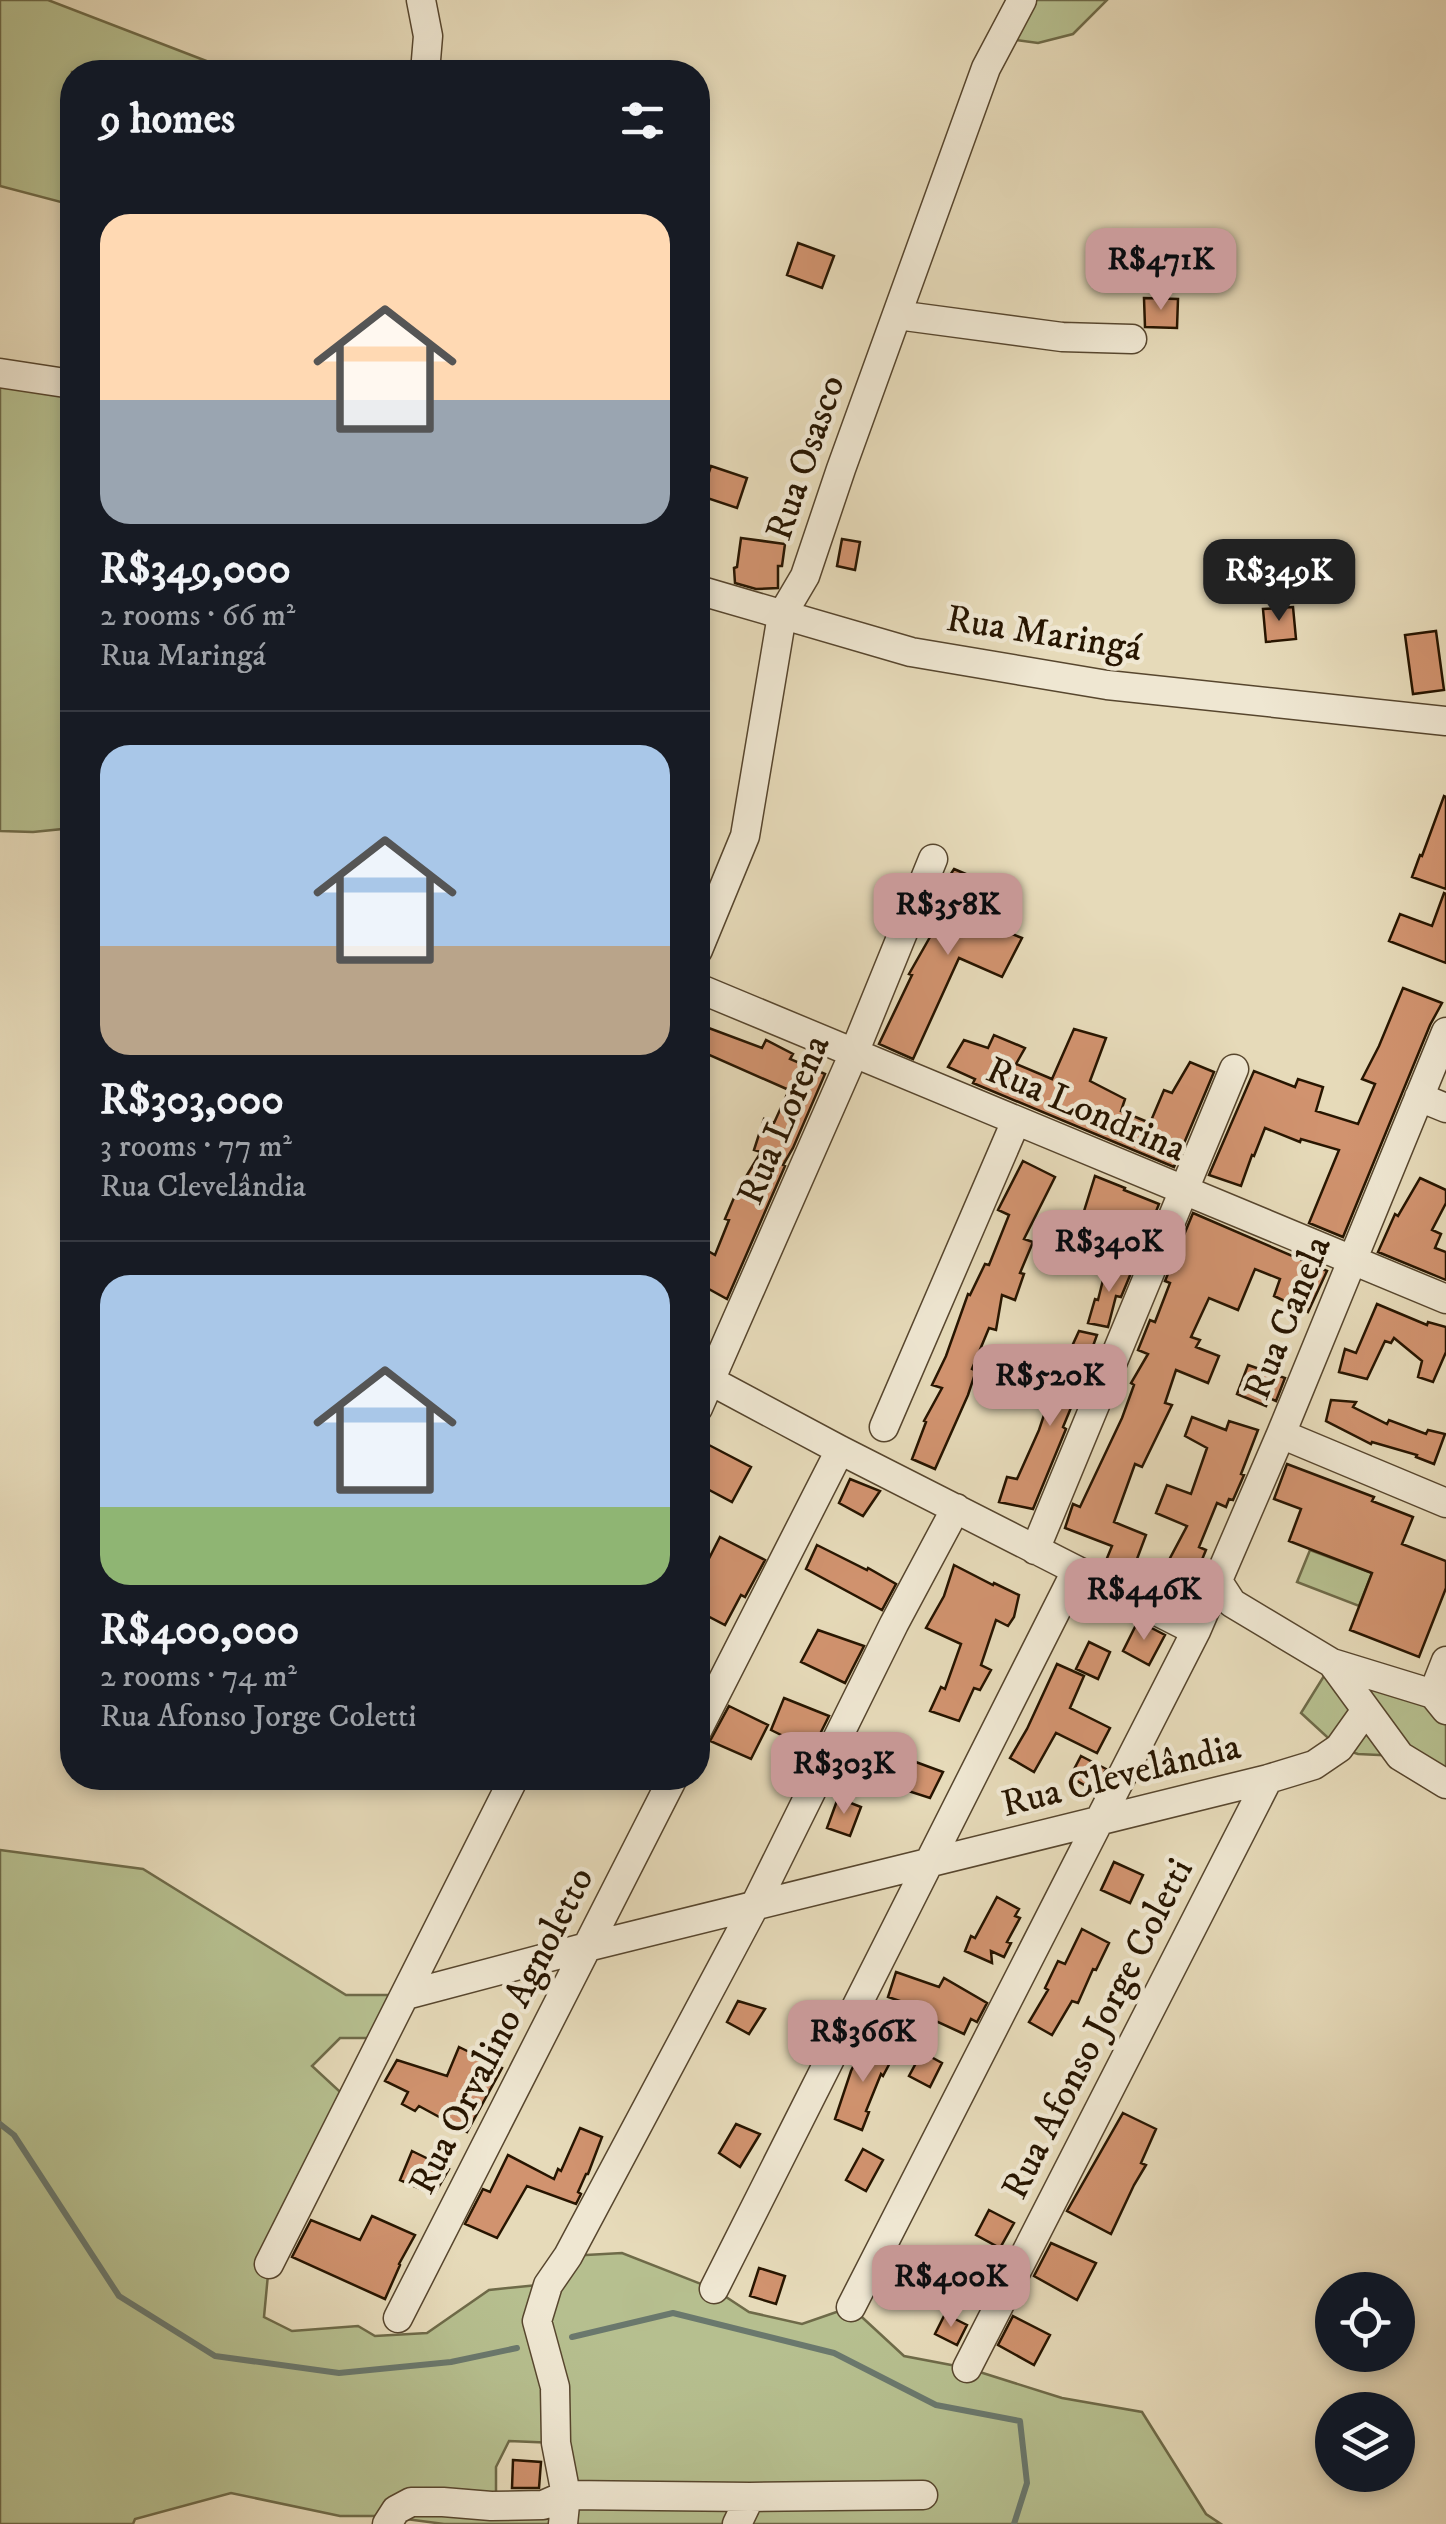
<!DOCTYPE html>
<meta charset="utf-8">
<style>
:root{--surface:#171b24;--page:#242831;--text:#f1f3f6;--muted:#9ea1a6;--line:#363941;--accent:#c59692}
body{margin:0;font-family:"IM FELL DW Pica",serif;background:var(--page);color:var(--text);height:100vh;display:flex;flex-direction:column;font-size:38px;white-space:nowrap}
*{box-sizing:border-box;margin:0}
p{font-size:32px;color:var(--muted)}
.icon{flex:none;width:55px;height:55px;fill:none;stroke:currentColor;stroke-width:2;stroke-linecap:round;stroke-linejoin:round}
.map{position:relative;flex:1;overflow:hidden}
.details{position:absolute;left:60px;top:60px;width:650px;height:1730px;display:flex;flex-direction:column;background:var(--surface);border-radius:40px;box-shadow:0 5px 15px #0003}
.details>*{flex:none}
.buttons{position:absolute;left:1315px;top:2272px;display:grid;gap:20px}
.buttons a{display:grid;place-items:center;width:100px;height:100px;border-radius:50%;background:var(--surface);box-shadow:0 5px 15px #0003;font-size:50px}
.price{position:absolute;translate:-50% -85px;padding:0 22px;border-radius:20px;background:var(--accent);color:#111;font-size:32px;line-height:65px;filter:drop-shadow(0 2px 5px #0008)}
.price::after{content:'';position:absolute;left:50%;top:60px;width:30px;height:22px;margin-left:-15px;background:inherit;clip-path:polygon(0 0,100% 0,50% 100%)}
.price.current{background:#222;color:#fff}
ul{padding:0;list-style:none}
li{display:grid;align-content:center;gap:20px;height:530px;padding:0 40px}
li+li{border-top:2px solid var(--line)}
li span{display:grid;place-items:center;height:310px;border-radius:30px;color:#555}
li>.icon{margin-inline-start:auto}
span .icon{width:180px;height:180px;fill:#fffc;stroke-width:1}
li b{font-size:42px}
h2{display:flex;justify-content:space-between;align-items:center;height:120px;padding:0 40px;font-size:42px}
.map>svg:first-child{display:block}
.green{fill:#b6bf8f;stroke:#6e6a48;stroke-width:2.5;fill-rule:evenodd}
.lines{fill:none;stroke-linecap:round;stroke-linejoin:round}
.stream{stroke:#6a786d;stroke-width:6}
.building{fill:#d1936f;stroke:#271500;stroke-width:2.5}
.minor-casing{stroke:#57462e;stroke-width:31}
.minor{stroke:#efe7d2;stroke-width:28}
.labels{text-anchor:middle;dominant-baseline:central;stroke-width:9;stroke-linejoin:round;paint-order:stroke}
.street-label{font-size:38px;fill:#271500;stroke:#efe7d2}
</style>
<div class="map">
<svg width="1446" height="2524" viewBox="0 0 1446 2524">
<rect width="100%" height="100%" fill="#e6dab9"/>
<filter id="stains"><feTurbulence type="fractalNoise" baseFrequency=".002" numOctaves="4"/><feColorMatrix values="0 0 0 0 .2 0 0 0 0 .09 0 0 0 0 .02 0 0 0 .5 -.17"/></filter>
<radialGradient id="worn" r=".72"><stop offset=".6" stop-color="#630" stop-opacity="0"/><stop offset="1" stop-color="#630" stop-opacity=".3"/></radialGradient>
<path class="green" d="M0 0H48L235 72H72V205L0 186Z
M1022 0H1107L1073 34 1038 43 1002 38Z
M0 373 72 384V828L33 832 0 831Z
M1310 1550 1372 1573 1359 1606 1297 1582Z
M1446 1661V1784L1400 1756 1358 1754 1339 1748 1301 1713 1332 1663 1432 1694Z
M0 1850 143 1869 346 1995H406L384 2038H340L312 2066 351 2102 269 2264 264 2317 292 2331 358 2326 375 2336 427 2333 489 2290 548 2284 568 2256 622 2253 714 2289 749 2312 802 2324 851 2307 904 2356 967 2368 1062 2398 1142 2412 1206 2514 1221 2524H444L383 2516H340L231 2493 135 2519 133 2524H0ZM509 2441 556 2443 565 2512 496 2502V2467Z"/>
<g class="lines">
<path class="stream" d="M0 2124 14 2135 119 2296 215 2356 339 2373 451 2362 517 2348
M572 2337 673 2313 834 2353 936 2405 1020 2421 1027 2483 1014 2524"/>
</g>
<path class="building" d="M798 243 834 256 822 288 787 275Z
M1144 298 1178 299 1177 328 1145 327Z
M711 466 747 478 737 508 701 496Z
M741 538 785 544 782 566H778V588L756 589 735 583 734 568 737 567Z
M842 539 860 542 855 570 837 566Z
M1293 607 1296 639 1266 642 1263 609Z
M1436 631 1444 690 1413 694 1405 635Z
M1444 796 1446 797V889L1412 877 1420 855 1422 856Z
M954 869 994 886 980 921 1022 938 1002 977 959 958 913 1059 879 1044 912 975 909 974 930 937 927 936 942 896 938 894Z
M1444 893 1446 894V963L1389 941 1400 914 1432 926Z
M1403 988 1442 1003 1430 1025 1343 1237 1309 1223 1339 1150 1301 1139 1300 1142 1265 1128 1254 1156 1252 1155 1241 1186 1209 1175 1254 1071 1295 1087 1298 1079 1323 1087 1316 1111 1358 1124 1375 1084 1362 1079 1379 1046Z
M698 1024 762 1048 766 1040 793 1054 790 1059 825 1074 793 1148 783 1165 785 1166 727 1299 698 1283V1273L708 1251 715 1255 729 1220 725 1219 736 1193 761 1152 754 1150 764 1119 774 1123 789 1090 698 1050Z
M1074 1029 1106 1038 1090 1081 1125 1099 1121 1111 1150 1123 1164 1090 1172 1093 1190 1062 1214 1072 1174 1167 973 1083 975 1079 948 1067 964 1040 988 1048 994 1035 1025 1048 1016 1064 1052 1079Z
M1023 1161 1055 1177 1024 1239 1033 1242 1020 1273 1024 1274 1015 1300 1002 1295 996 1330 989 1328 972 1369 976 1371 968 1395 935 1469 912 1459 926 1422 924 1421 942 1388 932 1385 946 1356 968 1294 970 1295 985 1264 989 1265 1009 1215 998 1210Z
M1095 1176 1125 1188 1124 1190 1159 1204 1143 1244 1109 1233 1108 1236 1080 1224Z
M1420 1178 1446 1190V1203L1432 1230 1441 1234 1435 1248 1446 1252V1280L1378 1252 1395 1214 1398 1216Z
M1193 1213 1327 1271 1308 1312 1274 1296 1280 1279 1255 1269 1238 1310 1209 1298 1191 1337 1200 1340 1196 1347 1219 1356 1208 1383 1176 1370 1165 1403 1172 1405 1142 1467 1135 1464 1114 1522 1146 1535 1131 1575 1105 1563 1112 1546 1065 1528 1073 1504 1080 1507 1122 1418 1134 1385 1131 1383 1148 1354 1138 1350 1150 1320 1155 1322 1170 1283 1165 1281Z
M1107 1264 1131 1273 1121 1297 1116 1296 1108 1327 1088 1323 1095 1299 1098 1300Z
M1377 1304 1427 1325 1428 1322 1446 1327V1352L1433 1382 1418 1377 1422 1361 1394 1338 1391 1343 1385 1341 1367 1379 1339 1372 1345 1349 1356 1353Z
M1079 1331 1097 1335 1084 1371 1089 1373 1078 1399 1075 1398 1063 1427 1066 1429 1033 1509 999 1502 1007 1477 1017 1479 1039 1430 1049 1400 1076 1357 1068 1355Z
M1248 1365 1285 1378 1276 1401 1269 1398 1266 1406 1237 1394Z
M1331 1400 1356 1402 1353 1407 1387 1424 1389 1420 1426 1434 1428 1430 1445 1434 1434 1464 1416 1457 1417 1455 1372 1442 1371 1444 1326 1421Z
M1192 1417 1226 1430 1229 1421 1258 1430 1241 1474 1244 1475 1233 1500 1229 1499 1226 1507 1217 1503 1199 1547 1206 1550 1189 1591 1160 1577 1187 1526 1156 1513 1167 1485 1191 1494 1207 1448 1185 1436Z
M707 1444 751 1467 732 1502 698 1484V1462Z
M1287 1464 1374 1497 1372 1501 1413 1517 1402 1544 1446 1561V1588L1419 1657 1350 1630 1372 1573 1289 1541 1301 1509 1274 1499Z
M850 1479 880 1491 863 1516 839 1503Z
M720 1537 765 1560 745 1597 741 1595 725 1625 698 1611V1580Z
M817 1545 867 1570 868 1568 896 1584 882 1610 806 1569Z
M954 1565 993 1585 994 1583 1019 1595 1014 1617 1008 1626 996 1620 981 1665 991 1670 980 1690 974 1688 959 1721 930 1711 941 1687 945 1689 961 1644 926 1628 944 1596Z
M1138 1621 1165 1635 1149 1665 1123 1651Z
M818 1630 864 1646 845 1683 801 1662Z
M1089 1642 1110 1652 1098 1679 1076 1669Z
M1057 1664 1084 1676 1070 1708 1110 1728 1097 1753 1056 1733 1034 1772 1010 1758 1027 1729Z
M784 1698 829 1716 812 1750 771 1730Z
M729 1706 768 1725 751 1759 710 1741Z
M1081 1756 1106 1769 1095 1791 1070 1777Z
M913 1761 943 1772 930 1798 902 1789Z
M838 1798 861 1807 850 1836 827 1828Z
M1114 1862 1143 1875 1130 1903 1101 1890Z
M997 1897 1019 1909 1015 1916 1020 1918 1007 1942 1011 1943 1004 1957 991 1951 992 1963 965 1951 971 1936 975 1938Z
M1082 1929 1109 1943 1096 1970 1093 1969 1078 2003 1072 2001 1052 2035 1029 2022 1048 1990 1045 1988 1058 1961 1065 1964Z
M896 1972 939 1987 944 1978 987 2003 977 2022 971 2019 964 2034 929 2018 932 2012 888 1997Z
M738 2001 765 2009 749 2034 727 2022Z
M866 2041 894 2055 883 2076 881 2074 866 2111 869 2112 862 2130 835 2119 851 2071Z
M459 2047 502 2068 467 2132 419 2106 415 2111 402 2104 408 2092 385 2081 397 2060 447 2076Z
M922 2052 942 2063 930 2087 909 2076Z
M1123 2113 1156 2129 1141 2163 1146 2165 1134 2185 1111 2234 1067 2211Z
M736 2124 760 2134 740 2167 719 2153Z
M580 2128 602 2137 588 2174H586L578 2192 581 2194 576 2204 527 2186 497 2238 465 2224 483 2189 490 2192 508 2155 554 2179 558 2169 561 2171Z
M863 2149 883 2160 866 2191 846 2180Z
M412 2151 449 2169 434 2195 400 2180Z
M989 2210 1014 2223 1000 2248 976 2235Z
M372 2216 415 2235 399 2264 400 2265 385 2299 292 2257 311 2220 360 2240Z
M1051 2243 1096 2263 1077 2300 1034 2276Z
M759 2268 785 2276 776 2304 750 2296Z
M945 2314 967 2325 957 2345 935 2334Z
M1013 2316 1050 2335 1034 2365 998 2345Z
M513 2460 541 2462 539 2488H512Z"/>
<g class="lines">
<defs>
<path id="minor" d="M421 0 428 36 425 72
M897 315 1062 337 1132 339
M0 373 72 384
M698 590 911 652 1107 685 1446 721
M698 950 745 836 782 615 805 576 841 469 986 68 1022 0
M698 988 1446 1299
M1419 1097 1446 1108
M711 1381 840 1450 1196 1631
M698 1408 854 1053 933 859
M884 1427 1016 1121
M1281 1434 1446 1503
M1035 1550 1234 1069
M1217 1580 1232 1603 1332 1663 1433 1694 1446 1710
M1332 1663 1400 1756 1446 1784
M1433 1694 1446 1661
M698 1729 840 1450
M406 1995 587 1947 1268 1779 1314 1765 1339 1748 1366 1710
M269 2264 514 1778
M714 2289 1076 1571
M851 2307 1196 1631 1281 1434 1446 1032
M398 2318 673 1778
M967 2368 1268 1779
M750 2497 923 2495
M387 2524 396 2510 411 2502H443L491 2506 543 2505 566 2495 750 2497 737 2524
M563 2524 566 2495 556 2443 555 2387 537 2321 548 2285 568 2256 755 1905 894 1624 956 1508"/>
</defs>
<use href="#minor" class="minor-casing"/>
<use href="#minor" class="minor"/>
</g>
<g class="labels">
<g class="street-label">
<text transform="translate(806 458) rotate(-71)">Rua Osasco</text>
<text transform="translate(1044 634) rotate(9)">Rua Maringá</text>
<text transform="translate(1086 1110) rotate(23)">Rua Londrina</text>
<text transform="translate(784 1120) rotate(-67)">Rua Lorena</text>
<text transform="translate(1288 1318) rotate(-68)">Rua Canela</text>
<text transform="translate(1121 1776) rotate(-14)">Rua Clevelândia</text>
<text transform="translate(1098 2029) rotate(-63)">Rua Afonso Jorge Coletti</text>
<text transform="translate(502 2031) rotate(-63)">Rua Orvalino Agnoletto</text>
</g>
</g>
<rect width="100%" height="100%" filter="url(#stains)"/>
<rect width="100%" height="100%" fill="url(#worn)"/>
</svg>
<div class="buttons">
<a><svg class="icon" aria-label="locate" viewBox="0 0 24 24"><circle cx="12" cy="12" r="6"/><path d="M12 2v4M12 18v4M2 12h4M18 12h4"/></svg></a>
<a><svg class="icon" aria-label="layers" viewBox="0 0 24 24"><path d="M12 4l9 5-9 5-9-5zM3 14l9 5 9-5"/></svg></a>
</div>
<b class="price" style="left:1161px;top:313px">R$471K</b>
<b class="price current" style="left:1279px;top:624px">R$349K</b>
<b class="price" style="left:948px;top:958px">R$358K</b>
<b class="price" style="left:1109px;top:1295px">R$340K</b>
<b class="price" style="left:1050px;top:1429px">R$520K</b>
<b class="price" style="left:1144px;top:1643px">R$446K</b>
<b class="price" style="left:844px;top:1817px">R$303K</b>
<b class="price" style="left:863px;top:2085px">R$366K</b>
<b class="price" style="left:951px;top:2330px">R$400K</b>
<section class="details">
<h2>9 homes<svg class="icon" aria-label="filters" viewBox="0 0 24 24"><path d="M4 7h16M4 17h16"/><circle cx="9" cy="7" r="2"/><circle cx="15" cy="17" r="2"/></svg></h2>
<ul>
<li><span style="background:linear-gradient(#ffd9b3 60%,#9aa5b1 0)"><svg class="icon" aria-label="home" viewBox="0 0 24 24"><path d="M3 11l9-7 9 7M6 9v11h12V9"/></svg></span><div><b>R$349,000</b><p>2 rooms · 66 m²</p><p>Rua Maringá</p></div></li>
<li><span style="background:linear-gradient(#a9c7e8 65%,#b9a48a 0)"><svg class="icon" aria-label="home" viewBox="0 0 24 24"><path d="M3 11l9-7 9 7M6 9v11h12V9"/></svg></span><div><b>R$303,000</b><p>3 rooms · 77 m²</p><p>Rua Clevelândia</p></div></li>
<li><span style="background:linear-gradient(#a9c7e8 75%,#8fb573 0)"><svg class="icon" aria-label="home" viewBox="0 0 24 24"><path d="M3 11l9-7 9 7M6 9v11h12V9"/></svg></span><div><b>R$400,000</b><p>2 rooms · 74 m²</p><p>Rua Afonso Jorge Coletti</p></div></li>
</ul>
</section>
</div>
